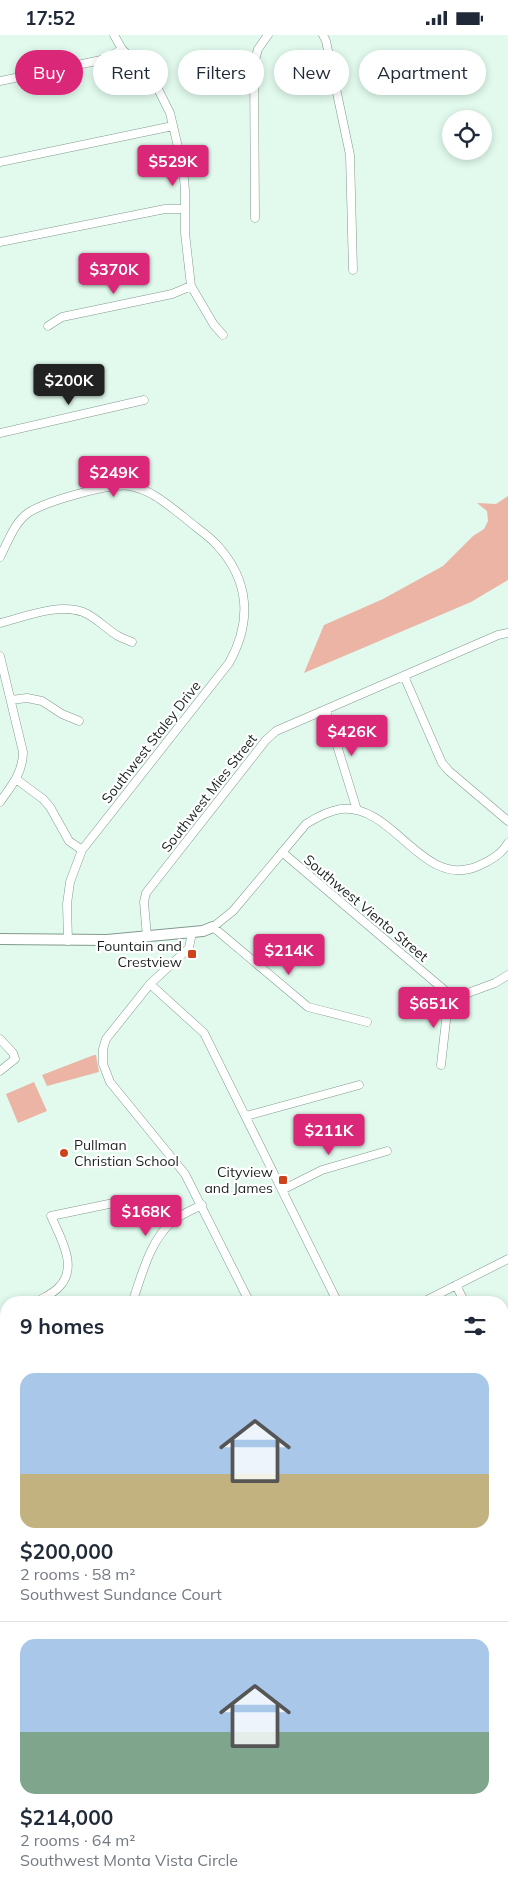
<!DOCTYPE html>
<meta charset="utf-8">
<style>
:root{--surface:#fff;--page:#f6f6f7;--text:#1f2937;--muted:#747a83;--line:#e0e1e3;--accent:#db2777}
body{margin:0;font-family:Mulish,sans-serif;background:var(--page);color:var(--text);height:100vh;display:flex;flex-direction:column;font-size:19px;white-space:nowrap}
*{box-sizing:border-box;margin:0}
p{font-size:16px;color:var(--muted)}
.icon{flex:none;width:28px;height:28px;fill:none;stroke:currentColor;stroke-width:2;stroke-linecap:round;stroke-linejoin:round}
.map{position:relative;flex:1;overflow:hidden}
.sheet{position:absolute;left:0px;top:1261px;width:509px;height:601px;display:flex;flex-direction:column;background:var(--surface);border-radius:20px 20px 0 0;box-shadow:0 2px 8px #0003}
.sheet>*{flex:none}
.banner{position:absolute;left:15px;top:15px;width:479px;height:45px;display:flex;gap:10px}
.buttons{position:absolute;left:442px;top:75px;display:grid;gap:10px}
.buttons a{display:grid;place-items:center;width:50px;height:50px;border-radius:50%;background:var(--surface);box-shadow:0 2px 8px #0003;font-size:25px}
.price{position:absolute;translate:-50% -42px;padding:0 11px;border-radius:5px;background:var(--accent);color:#fff;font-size:16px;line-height:32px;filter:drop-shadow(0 1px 2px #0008)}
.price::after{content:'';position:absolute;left:50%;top:30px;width:15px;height:11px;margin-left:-8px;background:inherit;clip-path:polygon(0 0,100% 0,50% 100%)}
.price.current{background:#222;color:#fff}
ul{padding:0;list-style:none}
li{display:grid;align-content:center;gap:10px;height:265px;padding:0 20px}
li+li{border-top:1px solid var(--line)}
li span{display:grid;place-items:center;height:155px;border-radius:15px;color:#555}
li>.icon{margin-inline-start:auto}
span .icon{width:90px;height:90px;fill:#fffc;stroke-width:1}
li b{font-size:21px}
h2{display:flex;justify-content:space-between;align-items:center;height:60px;padding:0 20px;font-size:21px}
.pill{padding:0 18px;border-radius:22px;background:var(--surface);box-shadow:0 2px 8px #0003;font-size:18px;line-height:45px}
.pill.current{background:var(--accent);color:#fff}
.status{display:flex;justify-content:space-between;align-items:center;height:35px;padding:0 25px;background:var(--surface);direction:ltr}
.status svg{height:14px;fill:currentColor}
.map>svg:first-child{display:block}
.green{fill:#ebb4a5}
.park{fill:url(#park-crowns)}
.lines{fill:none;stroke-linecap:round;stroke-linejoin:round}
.minor-casing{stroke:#829a8e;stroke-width:9}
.tertiary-casing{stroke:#829a8e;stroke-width:12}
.minor{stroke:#fff;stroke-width:8}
.tertiary{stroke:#fff;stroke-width:10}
.poi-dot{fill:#cc431c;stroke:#fff;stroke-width:2}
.labels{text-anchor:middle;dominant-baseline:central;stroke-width:4.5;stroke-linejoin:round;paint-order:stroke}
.street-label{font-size:14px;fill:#1a231f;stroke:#fff}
.poi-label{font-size:14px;fill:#1a231f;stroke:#fff;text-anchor:end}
</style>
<div class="status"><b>17:52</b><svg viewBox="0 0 49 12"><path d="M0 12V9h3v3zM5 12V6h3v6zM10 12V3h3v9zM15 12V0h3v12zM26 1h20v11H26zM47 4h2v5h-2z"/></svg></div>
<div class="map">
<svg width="508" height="1862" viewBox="0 0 508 1862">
<defs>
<pattern id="park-crowns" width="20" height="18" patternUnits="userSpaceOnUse" patternTransform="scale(1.25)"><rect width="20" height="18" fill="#ebb4a5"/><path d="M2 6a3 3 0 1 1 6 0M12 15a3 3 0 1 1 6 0" fill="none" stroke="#c99a8e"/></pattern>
</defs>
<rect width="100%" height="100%" fill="#e1faed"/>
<path class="green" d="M508 461V545L471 567 304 638 324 590 383 564 443 531 473 501 484 494 488 486 487 476 477 468 496 469Z
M94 1020H96L99 1037 47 1051 42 1040Z
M34 1047 47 1076 18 1088 6 1059Z
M503 1421 508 1423V1560L503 1561Z"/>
<path class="park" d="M508 1560V1841L503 1842 502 1561Z"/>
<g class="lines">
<defs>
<path id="minor" d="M114 0 122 14 155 48 170 78 183 133 185 155V198L191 251 214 290 223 300
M323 0 326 6 350 120 353 235
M0 46 106 24 122 14
M0 127 173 91
M255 183 254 29 258 14 268 0
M0 207 165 174H184
M48 291 62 282 172 259 191 251
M0 398 144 365
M0 522C8 507 14 488 28 478 46 466 110 448 130 451 152 455 168 470 185 483 195 492 208 500 217 510 250 546 252 587 229 628L82 815 70 847 67 869 68 906
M0 588C25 582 57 568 83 577 96 582 106 594 118 601 122 603 127 605 132 607
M0 621 23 717C23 737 12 750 0 767
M404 641 442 728 449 736 508 786
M11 665 27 663 42 666 62 679 79 686
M326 675 357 775
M16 744 43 764 50 772 69 806 82 815
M282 817 449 959 457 962 495 948 508 940
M192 897 189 913 150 949 106 1004 103 1014V1029L110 1047 185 1139 250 1268
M147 902 144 867 146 858 266 705 276 696 498 600 508 598
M150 949 204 998 338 1268
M367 987 308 972 213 892 233 876 306 789C317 782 328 776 341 774 395 769 422 855 478 831 490 826 502 819 508 808
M0 1004 13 1018 15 1024 0 1036
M441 1030 449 959
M246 1081 359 1050
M282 1155 322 1135 387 1116
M456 1250 465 1268
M35 1268C42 1263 53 1259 59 1252 79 1232 60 1202 51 1181L128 1165 133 1167
M132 1268C142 1240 150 1204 174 1185 182 1179 192 1175 202 1170
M421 1268 508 1224
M0 1291 6 1304
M502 1411 508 1414
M0 1477 6 1474
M0 1738 6 1741
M0 1789 6 1771
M124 1856 125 1862
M255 1856 256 1862
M329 1856 330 1862
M413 1856 414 1862
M492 1856 493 1862
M88 1862 90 1856
M285 1862 309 1856"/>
<path id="tertiary" d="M0 904 107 905 203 896 213 892"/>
</defs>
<use href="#minor" class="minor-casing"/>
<use href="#tertiary" class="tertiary-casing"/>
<use href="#minor" class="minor"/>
<use href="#tertiary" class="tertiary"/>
</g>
<g class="poi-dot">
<rect x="187" y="914" width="10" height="10" rx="2.5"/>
<circle cx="64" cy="1118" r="5"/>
<rect x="278" y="1140" width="10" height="10" rx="2.5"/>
</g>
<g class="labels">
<g class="street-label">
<text transform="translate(151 707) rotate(-52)">Southwest Staley Drive</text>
<text transform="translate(209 758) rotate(-52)">Southwest Mies Street</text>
<text transform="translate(366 873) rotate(40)">Southwest Viento Street</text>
</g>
<g class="poi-label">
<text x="182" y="911">Fountain and<tspan x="182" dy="16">Crestview</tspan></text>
<text x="74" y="1110" text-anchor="start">Pullman<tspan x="74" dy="16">Christian School</tspan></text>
<text x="273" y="1137">Cityview<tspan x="273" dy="16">and James</tspan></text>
</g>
</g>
</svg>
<div class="buttons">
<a><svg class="icon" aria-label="locate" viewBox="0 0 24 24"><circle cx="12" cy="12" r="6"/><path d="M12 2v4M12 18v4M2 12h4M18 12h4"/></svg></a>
</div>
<b class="price" style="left:173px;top:152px">$529K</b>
<b class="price" style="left:114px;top:260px">$370K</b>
<b class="price current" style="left:69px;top:371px">$200K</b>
<b class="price" style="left:114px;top:463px">$249K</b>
<b class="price" style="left:352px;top:722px">$426K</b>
<b class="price" style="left:289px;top:941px">$214K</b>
<b class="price" style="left:434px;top:994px">$651K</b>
<b class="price" style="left:329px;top:1121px">$211K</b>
<b class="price" style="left:146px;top:1202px">$168K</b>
<div class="banner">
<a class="pill current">Buy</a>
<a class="pill">Rent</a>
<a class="pill">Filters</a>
<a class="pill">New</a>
<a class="pill">Apartment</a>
</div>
<section class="sheet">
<h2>9 homes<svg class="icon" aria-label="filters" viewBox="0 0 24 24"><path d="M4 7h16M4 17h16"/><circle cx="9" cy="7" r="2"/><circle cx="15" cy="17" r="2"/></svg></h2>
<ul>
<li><span style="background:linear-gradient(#a9c7e8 65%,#c2b280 0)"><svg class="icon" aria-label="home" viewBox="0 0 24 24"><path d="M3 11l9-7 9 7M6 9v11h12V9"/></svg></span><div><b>$200,000</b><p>2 rooms · 58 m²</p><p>Southwest Sundance Court</p></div></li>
<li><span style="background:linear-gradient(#a9c7e8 60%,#7fa58c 0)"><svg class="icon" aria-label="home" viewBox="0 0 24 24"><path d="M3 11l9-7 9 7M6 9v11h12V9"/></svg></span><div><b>$214,000</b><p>2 rooms · 64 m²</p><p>Southwest Monta Vista Circle</p></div></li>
</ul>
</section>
</div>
